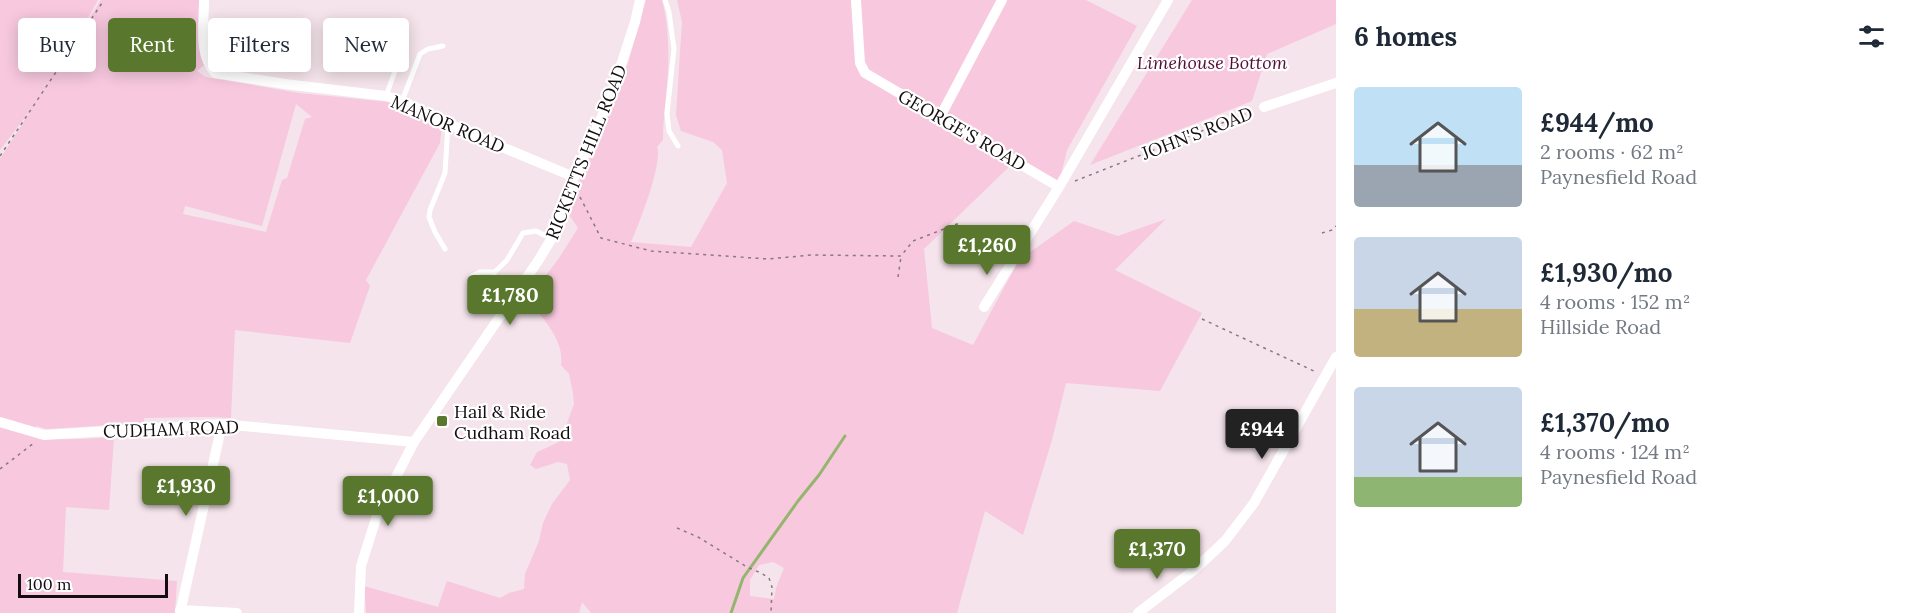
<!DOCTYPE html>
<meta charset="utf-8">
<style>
:root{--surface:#fff;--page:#f6f6f7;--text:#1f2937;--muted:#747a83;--accent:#59782e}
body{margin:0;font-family:Lora,serif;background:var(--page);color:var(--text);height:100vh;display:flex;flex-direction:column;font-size:22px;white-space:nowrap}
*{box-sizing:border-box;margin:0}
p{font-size:20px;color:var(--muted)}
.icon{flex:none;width:33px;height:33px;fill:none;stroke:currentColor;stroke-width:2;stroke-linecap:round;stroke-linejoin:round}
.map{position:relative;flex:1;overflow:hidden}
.sheet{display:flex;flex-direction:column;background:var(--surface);width:570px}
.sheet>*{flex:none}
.banner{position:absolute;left:18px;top:18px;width:570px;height:54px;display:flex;gap:12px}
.scale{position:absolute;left:18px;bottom:15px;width:150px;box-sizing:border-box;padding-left:6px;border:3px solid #130d10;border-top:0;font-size:16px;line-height:21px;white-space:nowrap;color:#130d10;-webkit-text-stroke:4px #fff;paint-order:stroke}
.price{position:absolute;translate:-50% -51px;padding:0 14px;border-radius:6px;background:var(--accent);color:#fff;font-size:20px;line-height:39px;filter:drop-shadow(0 2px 3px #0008)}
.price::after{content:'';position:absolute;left:50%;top:36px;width:18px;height:14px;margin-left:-9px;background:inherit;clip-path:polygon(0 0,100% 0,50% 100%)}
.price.selected{background:#222;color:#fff}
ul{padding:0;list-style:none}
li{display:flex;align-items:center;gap:18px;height:150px;padding:0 18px}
li span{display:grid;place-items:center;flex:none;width:168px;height:120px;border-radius:6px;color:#555}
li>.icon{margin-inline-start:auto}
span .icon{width:72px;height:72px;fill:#fffc;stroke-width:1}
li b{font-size:26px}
h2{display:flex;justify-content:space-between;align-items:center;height:72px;padding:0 18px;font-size:26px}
.pill{padding:0 21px;border-radius:6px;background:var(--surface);box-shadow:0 3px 15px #0003;font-size:21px;line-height:54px}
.pill.selected{background:var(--accent);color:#fff}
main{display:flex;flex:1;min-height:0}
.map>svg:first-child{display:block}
.green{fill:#f7c8de;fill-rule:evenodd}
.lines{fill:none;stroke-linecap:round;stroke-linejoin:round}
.stream{stroke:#94b56c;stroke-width:3}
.path{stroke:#857a7f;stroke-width:1.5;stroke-dasharray:3 4.5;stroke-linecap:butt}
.service{stroke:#fff;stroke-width:5}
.minor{stroke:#fff;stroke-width:10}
.poi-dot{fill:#59782e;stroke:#fff;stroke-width:2}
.labels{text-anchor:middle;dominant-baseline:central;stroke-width:4.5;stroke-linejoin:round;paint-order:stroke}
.park-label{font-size:18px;font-style:italic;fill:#540f38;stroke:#fff}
.street-label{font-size:18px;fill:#130d10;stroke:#fff}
.poi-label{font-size:18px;fill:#130d10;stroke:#fff;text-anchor:start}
</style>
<main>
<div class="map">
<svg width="1336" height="613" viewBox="0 0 1336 613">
<rect width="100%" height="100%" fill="#f5e4eb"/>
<path class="green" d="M0 0H98L79 35 101 0H204L208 62 197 71 206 77 299 93 389 102 442 125 440 143 366 280 370 286 350 343 235 330 231 418C202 416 173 418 144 418V423L47 429 36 426 35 437C61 441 88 439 114 437L109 510 66 507 63 572 177 581 175 613H0V159L33 107 0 150ZM296 104 312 117 305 119 287 178 282 180 266 232 183 214 185 206 262 226Z
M646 0H662C668 23 669 46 668 70 667 93 663 116 663 140L657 147C663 163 639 224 631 242L691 247 727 183 722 150 713 142 681 131 676 115 682 22 677 0H1086L1137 26 1067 150 1058 187 1011 165 924 249 932 328 973 345 1019 260 1074 221 1118 236 1166 219 1115 270 1202 313 1160 391 1066 383 1052 440 1023 535 985 511 957 613H591L582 602 579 613H366L364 586 438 607 447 581 500 598 509 593 524 589 525 574 539 541 543 523 552 504 570 480 567 464 558 462 536 469 530 465 537 452 557 443 566 426 574 404 573 393 569 374 561 365C565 340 542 318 528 299L559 258 578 228 570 216V203L608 117 629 60ZM773 562 784 568 776 588 774 599 750 596V580L759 565Z
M1192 0H1336V24L1267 54 1252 101 1090 165Z"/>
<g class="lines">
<path class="stream" d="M731 613 743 578 798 501 819 475 845 436"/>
<path class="path" d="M0 156 104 0
M1075 181 1255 110
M580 197 601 238 651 251 768 259 811 255 901 256 913 241 957 224 1005 255
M1322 233 1332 230 1336 226
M898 277 901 257
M1202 319 1316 372
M0 469 34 443
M677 528 698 537 747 567 761 573 769 578 772 587 771 613"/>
<path class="service" d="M665 0 669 12 674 49 667 113 669 131 678 146
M386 96 404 46V38L398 31 388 27
M402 101 420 54 428 49 443 46
M445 249 435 232 429 217 430 210 445 173 448 124
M494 272C495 287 489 300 472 291L469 283 472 276 480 272H494L498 269 507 260 523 233 536 231 552 239"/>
<path class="minor" d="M204 0C204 24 198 54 215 73L285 84 386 96 402 101 466 132 574 177
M856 0 860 63 865 73 1059 187
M1264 107 1336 83
M940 117 1002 0
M984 307 1059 187 1168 0
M0 422 44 435 222 424 414 442
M180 610 237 613
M180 613 222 424
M359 613 361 566 378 512 414 442 538 261 558 228 574 177 610 99 635 22 640 0
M1138 613 1194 570 1225 541 1254 503 1336 357"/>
</g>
<rect class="poi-dot" x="436" y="415" width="12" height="12" rx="3"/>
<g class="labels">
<g class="park-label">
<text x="1212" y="62">Limehouse Bottom</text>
</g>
<g class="street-label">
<text transform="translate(448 124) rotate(23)">MANOR ROAD</text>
<text transform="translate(962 130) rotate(30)">GEORGE'S ROAD</text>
<text transform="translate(1197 133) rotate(-21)">JOHN'S ROAD</text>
<text transform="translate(586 152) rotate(-68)">RICKETTS HILL ROAD</text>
<text transform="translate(171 429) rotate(-2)">CUDHAM ROAD</text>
</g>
<g class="poi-label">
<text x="454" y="411">Hail &amp; Ride<tspan x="454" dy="21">Cudham Road</tspan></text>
</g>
</g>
</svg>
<div class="scale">100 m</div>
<b class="price" style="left:987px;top:276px">£1,260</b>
<b class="price" style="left:510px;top:326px">£1,780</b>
<b class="price selected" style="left:1262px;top:460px">£944</b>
<b class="price" style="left:186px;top:517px">£1,930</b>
<b class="price" style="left:388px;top:527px">£1,000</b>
<b class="price" style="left:1157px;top:580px">£1,370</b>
<div class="banner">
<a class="pill">Buy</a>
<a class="pill selected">Rent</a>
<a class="pill">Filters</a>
<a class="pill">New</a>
</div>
</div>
<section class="sheet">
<h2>6 homes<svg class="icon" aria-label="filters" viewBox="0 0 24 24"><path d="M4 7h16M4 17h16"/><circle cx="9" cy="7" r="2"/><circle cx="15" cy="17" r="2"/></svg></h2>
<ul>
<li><span style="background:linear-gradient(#bfe0f5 65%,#9aa5b1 0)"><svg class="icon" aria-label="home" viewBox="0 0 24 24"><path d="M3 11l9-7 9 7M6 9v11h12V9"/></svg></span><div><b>£944/mo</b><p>2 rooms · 62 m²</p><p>Paynesfield Road</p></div></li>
<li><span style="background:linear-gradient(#c9d6e8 60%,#c2b280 0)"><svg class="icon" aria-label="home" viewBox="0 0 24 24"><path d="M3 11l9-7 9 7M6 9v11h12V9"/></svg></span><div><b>£1,930/mo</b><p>4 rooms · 152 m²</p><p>Hillside Road</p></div></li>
<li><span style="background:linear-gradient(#c9d6e8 75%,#8fb573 0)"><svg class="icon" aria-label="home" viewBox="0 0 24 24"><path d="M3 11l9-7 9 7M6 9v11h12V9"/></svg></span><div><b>£1,370/mo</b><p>4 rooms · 124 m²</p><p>Paynesfield Road</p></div></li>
</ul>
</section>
</main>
